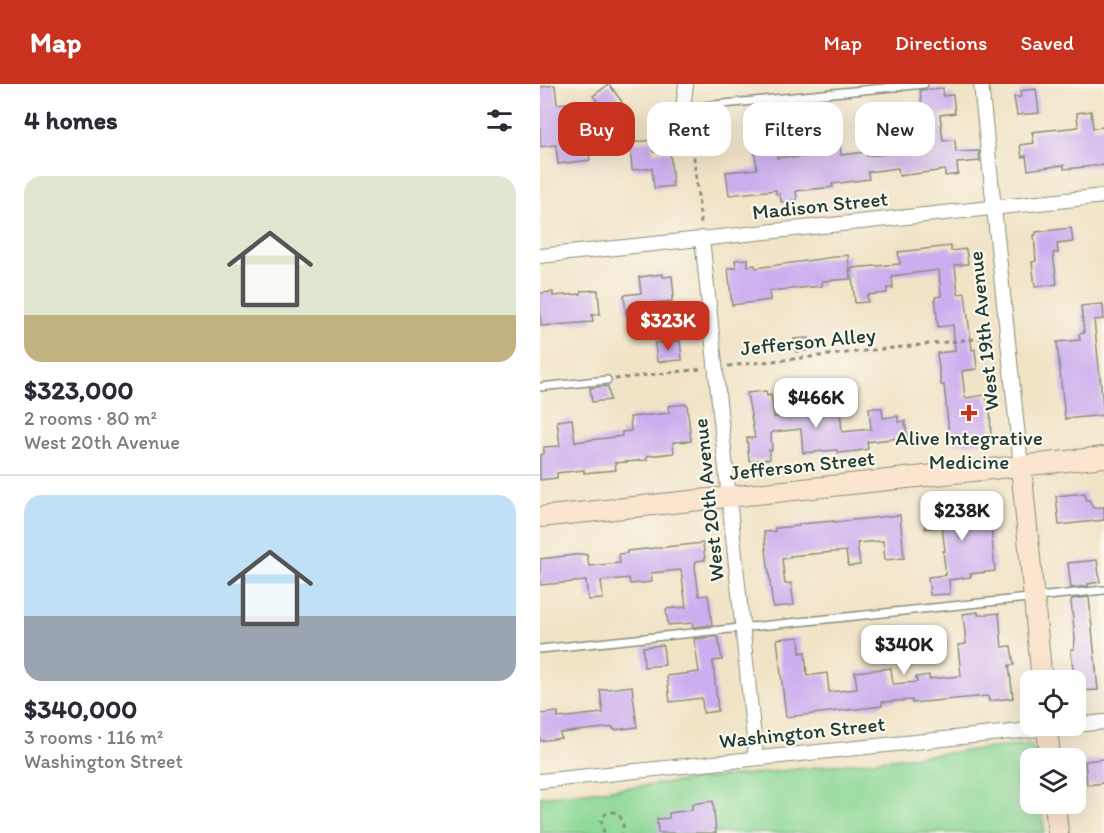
<!DOCTYPE html>
<meta charset="utf-8">
<style>
:root{--surface:#fff;--page:#f7f7f7;--text:#2b2b33;--muted:#7c7c81;--line:#e1e1e2;--accent:#c8321e}
body{margin:0;font-family:Itim,sans-serif;background:var(--page);color:var(--text);height:100vh;display:flex;flex-direction:column;font-size:22px;white-space:nowrap}
*{box-sizing:border-box;margin:0}
p{font-size:20px;color:var(--muted)}
.icon{flex:none;width:33px;height:33px;fill:none;stroke:currentColor;stroke-width:2;stroke-linecap:round;stroke-linejoin:round}
.map{position:relative;flex:1;overflow:hidden}
.side{display:flex;flex-direction:column;background:var(--surface);width:540px}
.side>*{flex:none}
.banner{position:absolute;left:18px;top:18px;width:456px;height:54px;display:flex;gap:12px}
.buttons{position:absolute;left:480px;top:586px;display:grid;gap:12px}
.buttons a{display:grid;place-items:center;width:66px;height:66px;border-radius:12px;background:var(--surface);box-shadow:0 6px 24px #0002;font-size:30px}
.price{position:absolute;translate:-50% -51px;padding:0 14px;border-radius:12px;background:#fff;color:#222;font-size:20px;line-height:39px;filter:drop-shadow(0 2px 3px #0008)}
.price::after{content:'';position:absolute;left:50%;top:36px;width:18px;height:14px;margin-left:-9px;background:inherit;clip-path:polygon(0 0,100% 0,50% 100%)}
.price.active{background:var(--accent);color:#fff}
ul{padding:0;list-style:none}
li{display:grid;align-content:center;gap:12px;height:318px;padding:0 24px}
li+li{border-top:2px solid var(--line)}
li span{display:grid;place-items:center;height:186px;border-radius:18px;color:#555}
li>.icon{margin-inline-start:auto}
span .icon{width:108px;height:108px;fill:#fffc;stroke-width:1}
li b{font-size:26px}
h2{display:flex;justify-content:space-between;align-items:center;height:72px;padding:0 24px;font-size:26px}
.chip{padding:0 21px;border-radius:18px;background:var(--surface);box-shadow:0 6px 24px #0002;font-size:21px;line-height:54px}
.chip.active{background:var(--accent);color:#fff}
header{display:flex;align-items:center;gap:36px;box-sizing:border-box;height:84px;padding:0 30px;background:var(--accent);color:#fff}
header strong{font-size:28px}
nav{display:flex;gap:33px;margin-inline-start:auto;font-size:21px}
main{display:flex;flex:1;min-height:0}
.map>svg:first-child{display:block}
.green{fill:#8cd896;stroke:#568a65;stroke-width:1.5}
.building{fill:#ccadef}
.lines{fill:none;stroke-linecap:round;stroke-linejoin:round}
.lane-casing{stroke:#88907d;stroke-width:10}
.street-casing{stroke:#88907d;stroke-width:16}
.secondary-casing{stroke:#88907d;stroke-width:22}
.path{stroke:#88907d;stroke-width:3;stroke-dasharray:4.5 4.5;stroke-linecap:butt}
.lane{stroke:#fff;stroke-width:7}
.street{stroke:#fff;stroke-width:14}
.secondary{stroke:#fce5cf;stroke-width:20}
.poi-dot{fill:#c8321e;stroke:#fbf7ec;stroke-width:2}
.labels{text-anchor:middle;dominant-baseline:central;stroke-width:4.5;stroke-linejoin:round;paint-order:stroke}
.street-label{font-size:21px;fill:#1f3d34;stroke:#fbf7ec}
.poi-label{font-size:21px;fill:#1f3d34;stroke:#fbf7ec}
</style>
<header>
<strong>Map</strong>
<nav><a>Map</a><a>Directions</a><a>Saved</a></nav>
</header>
<main>
<section class="side">
<h2>4 homes<svg class="icon" aria-label="filters" viewBox="0 0 24 24"><path d="M4 7h16M4 17h16"/><circle cx="9" cy="7" r="2"/><circle cx="15" cy="17" r="2"/></svg></h2>
<ul>
<li><span style="background:linear-gradient(#dfe7d0 75%,#c2b280 0)"><svg class="icon" aria-label="home" viewBox="0 0 24 24"><path d="M3 11l9-7 9 7M6 9v11h12V9"/></svg></span><div><b>$323,000</b><p>2 rooms · 80 m²</p><p>West 20th Avenue</p></div></li>
<li><span style="background:linear-gradient(#bfe0f5 65%,#9aa5b1 0)"><svg class="icon" aria-label="home" viewBox="0 0 24 24"><path d="M3 11l9-7 9 7M6 9v11h12V9"/></svg></span><div><b>$340,000</b><p>3 rooms · 116 m²</p><p>Washington Street</p></div></li>
</ul>
</section>
<div class="map">
<svg width="564" height="749" viewBox="0 0 564 749">
<rect width="100%" height="100%" fill="#fbf7ec"/>
<filter id="ink" filterUnits="userSpaceOnUse"><feTurbulence type="fractalNoise" baseFrequency=".0167" numOctaves="2"/><feDisplacementMap in="SourceGraphic" scale="12" xChannelSelector="R" yChannelSelector="G"/><feConvolveMatrix kernelMatrix="1 2 1 2 8 2 1 2 1" color-interpolation-filters="sRGB"/></filter>
<filter id="wash" filterUnits="userSpaceOnUse"><feTurbulence type="fractalNoise" baseFrequency=".008" numOctaves="4" result="noise"/><feDisplacementMap in="SourceGraphic" scale="24" xChannelSelector="R" yChannelSelector="G"/><feGaussianBlur stdDeviation="1.35" result="paint"/><feColorMatrix in="noise" values="0 0 0 0 0 0 0 0 0 0 0 0 0 0 0 0 0 1.4 0 .05"/><feComposite in="paint" operator="in"/></filter>
<g filter="url(#wash)">
<rect width="100%" height="100%" fill="#f1e3c6"/>
<path class="green" d="M489 660 495 666 496 675H490V720H501L504 749H0V713Z"/>
<g id="blocks">
<path class="building" d="M69 0 82 18 68 30 53 12Z
M15 1 17 20 26 19 30 46 54 43 57 63 48 64 50 76 18 80 16 61 0 63V3Z
M403 4V12L413 11 415 29 400 31 403 57 415 56 416 68 439 67 440 77 417 79 418 90 405 92V86L359 92 358 84 328 88 329 95 292 100 293 103 256 107 257 116 241 118 240 110H236V106L189 111 186 88 217 85 214 62 235 60 237 74 252 72V74L282 71 279 43 298 41 301 71 326 68 327 72 387 66 380 6Z
M496 5 499 29 477 31 474 13H481L480 7Z
M551 27 553 44 564 43V81L524 85V81L488 86 486 72 482 73 480 61 494 59 492 48 538 43 537 29Z
M112 56 113 68 130 67 133 102 114 104 112 84 92 86 90 59Z
M531 144 533 158 517 160 518 169H513L517 200 495 203 492 178 496 177 494 151H496V148Z
M411 162V167L426 165 428 180 415 181 418 210 425 209 432 266 435 265 437 285 422 287 425 314 446 311 447 319H450L451 357 424 360 422 358 410 359 404 301H401L397 269 415 267 413 241 398 243 395 213 401 212 399 186 352 192 353 204H347V209L327 211 328 218 315 219 311 184 360 180 358 168Z
M308 171 310 195 282 197V202L229 207 230 216 192 221 188 184H196L195 176 208 175V182L215 181 216 184Z
M123 190V193L132 192 134 212 132 213V217L111 219 112 226 86 229 84 211 101 209 99 193Z
M58 206 60 230 52 231 53 238 1 242 0 209 13 208V212L41 210V207Z
M563 220 564 235 554 236 564 331 525 335 517 258 540 256 539 250 544 249 541 222Z
M269 254 271 266 256 268 254 255Z
M140 257 142 276 117 278 115 259Z
M68 302 70 316 52 318 50 304Z
M226 307 227 312 231 311 234 333 300 325 302 348 331 345 329 324H342L343 334 358 332V338L365 337 367 353 327 358 328 365 318 367 298 369 297 366 263 369 261 345 233 348 231 350 232 366H229L230 375 209 377 207 354H215L207 309Z
M147 320 151 357 133 358 134 369 107 372V376L75 379 76 386 44 389V386L17 389V394L0 396V371L4 370V363L20 362 17 337 32 335 35 358 82 352V348L91 347 90 333 129 329 128 322Z
M545 409 546 416H549L553 424 564 423V436L519 441 516 412Z
M439 418V422L449 421 455 487 430 490 431 493 409 496 410 510 390 511 388 493 406 491 403 467H405L402 443 385 445 383 425Z
M360 431 364 474 345 476 343 457 317 459 320 481 308 482 306 467 250 472V474L242 475 245 500 251 499 254 521 233 523 224 448 235 447V444L259 442V440L294 437V438Z
M163 459 165 476 156 477 155 482 159 512 168 511 172 541 153 543 152 539 128 541 126 525 146 523 141 486 111 489 112 498 90 500 89 494 61 497 63 515 48 516 46 497 0 501V475L42 470 47 471 49 482 80 479 79 470 87 469V467Z
M557 476 560 498 548 500V502L531 504 528 479Z
M549 513 558 606 538 607 537 598 534 597 531 565H534L535 554 531 518 532 515Z
M438 528V531L459 529 462 563 471 562 474 581H469L473 614 449 617 448 612 372 619V616L342 618V622L246 633 237 555 259 553 260 569 265 568 267 592 287 589 289 608 317 605 315 588 351 584 353 600 377 598 376 593 389 591V595L421 592 418 561 426 560 423 530Z
M173 553H178L182 576 173 577 178 627 163 629 162 614 130 618 127 592 159 588 154 555Z
M123 561 125 581 104 583 103 563Z
M92 602 97 643 74 646 73 643 20 649 21 654 0 657V630L18 628V634L63 629 60 606Z
M564 675V699L547 701 545 677Z
M173 717 176 749H118L117 735 129 734V729L152 726V720Z"/>
</g>
</g>
<g filter="url(#ink)">
<use href="#blocks" fill-opacity="0" stroke="#88907d" stroke-width="1.5"/>
<g class="lines">
<defs>
<path id="lane" d="M143 24 384 0
M0 303 67 296
M0 565 564 506"/>
<path id="street" d="M441 0 481 382
M143 24 146 0
M162 154 216 674
M0 172 564 112
M536 641 564 638
M0 697 528 642"/>
<path id="secondary" d="M481 382 502 597
M0 433 564 373
M507 642 510 675
M515 720 518 749"/>
</defs>
<use href="#lane" class="lane-casing"/>
<use href="#street" class="street-casing"/>
<use href="#secondary" class="secondary-casing"/>
<path class="path" d="M148 37 151 46 161 141
M188 282 453 253
M75 295 161 285
M64 749 61 736C70 718 88 733 82 749"/>
<use href="#lane" class="lane"/>
<use href="#street" class="street"/>
<use href="#secondary" class="secondary"/>
</g>
</g>
<path class="poi-dot" d="M426 320h6v6h6v6h-6v6h-6v-6h-6v-6h6z"/>
<g class="labels">
<g class="street-label">
<text transform="translate(280 121) rotate(-6)">Madison Street</text>
<text transform="translate(443 247) rotate(-96)">West 19th Avenue</text>
<text transform="translate(268 257) rotate(-6)">Jefferson Alley</text>
<text transform="translate(262 381) rotate(-6)">Jefferson Street</text>
<text transform="translate(168 416) rotate(-96)">West 20th Avenue</text>
<text transform="translate(262 648) rotate(-6)">Washington Street</text>
</g>
<g class="poi-label">
<text x="429" y="353">Alive Integrative<tspan x="429" dy="24">Medicine</tspan></text>
</g>
</g>
</svg>
<div class="buttons">
<a><svg class="icon" aria-label="locate" viewBox="0 0 24 24"><circle cx="12" cy="12" r="6"/><path d="M12 2v4M12 18v4M2 12h4M18 12h4"/></svg></a>
<a><svg class="icon" aria-label="layers" viewBox="0 0 24 24"><path d="M12 4l9 5-9 5-9-5zM3 14l9 5 9-5"/></svg></a>
</div>
<b class="price active" style="left:128px;top:268px">$323K</b>
<b class="price" style="left:276px;top:345px">$466K</b>
<b class="price" style="left:422px;top:458px">$238K</b>
<b class="price" style="left:364px;top:592px">$340K</b>
<div class="banner">
<a class="chip active">Buy</a>
<a class="chip">Rent</a>
<a class="chip">Filters</a>
<a class="chip">New</a>
</div>
</div>
</main>
